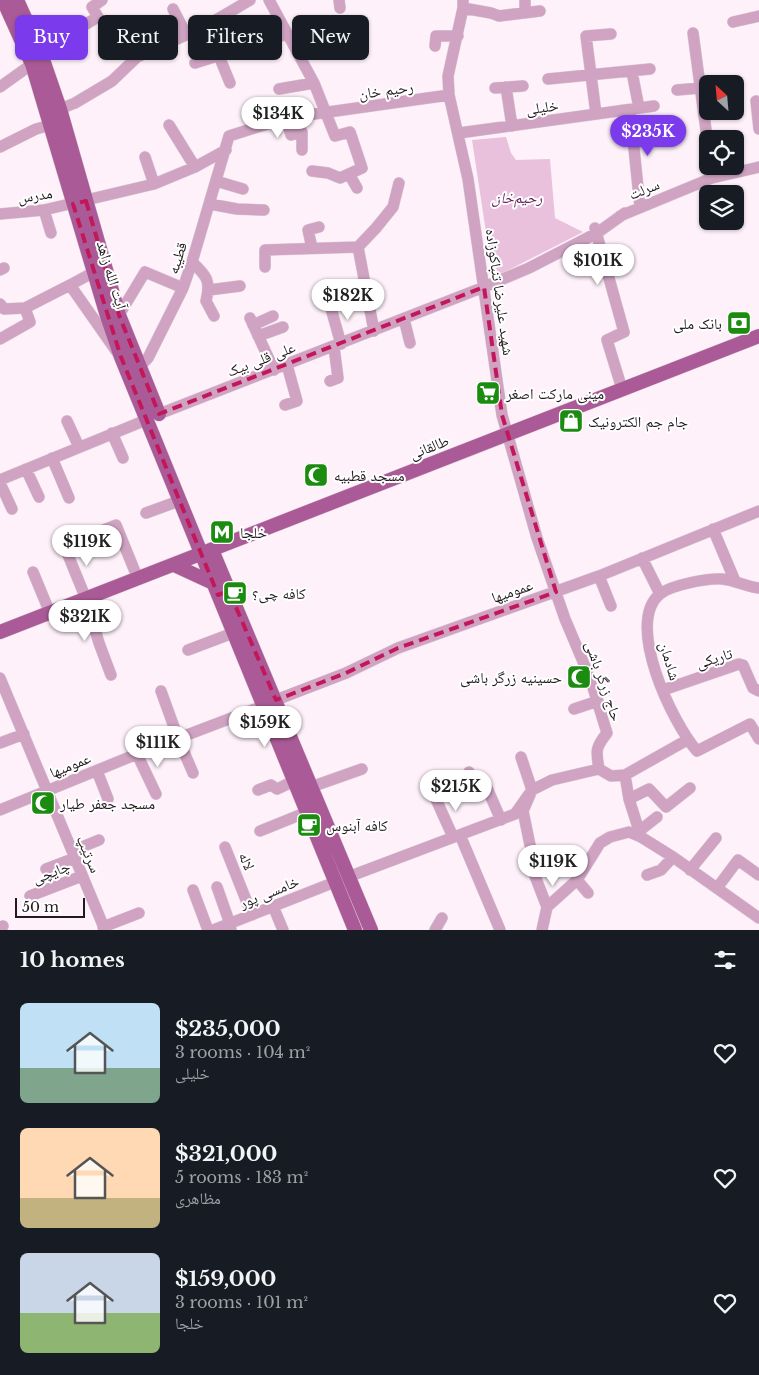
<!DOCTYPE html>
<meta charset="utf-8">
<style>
:root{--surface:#171b24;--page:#242831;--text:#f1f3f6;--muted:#9ea1a6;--accent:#7c3aed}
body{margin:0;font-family:"Libre Baskerville","Noto Naskh Arabic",serif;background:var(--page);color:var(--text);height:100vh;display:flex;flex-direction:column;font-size:19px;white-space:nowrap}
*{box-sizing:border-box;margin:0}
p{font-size:16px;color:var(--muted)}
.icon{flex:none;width:28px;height:28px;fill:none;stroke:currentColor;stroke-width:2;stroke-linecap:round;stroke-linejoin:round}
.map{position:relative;height:930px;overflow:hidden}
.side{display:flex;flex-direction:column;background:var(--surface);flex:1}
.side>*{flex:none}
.guide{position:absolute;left:15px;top:15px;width:500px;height:45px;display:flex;gap:10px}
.needle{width:32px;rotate:334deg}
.buttons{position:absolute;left:699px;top:75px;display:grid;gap:10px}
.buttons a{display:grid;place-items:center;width:45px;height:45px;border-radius:8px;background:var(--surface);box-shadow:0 1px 4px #0004;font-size:25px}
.scale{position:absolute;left:15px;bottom:12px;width:70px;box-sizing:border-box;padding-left:5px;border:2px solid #211a1f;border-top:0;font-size:14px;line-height:18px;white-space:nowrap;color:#211a1f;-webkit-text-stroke:4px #fff;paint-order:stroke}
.price{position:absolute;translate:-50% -42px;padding:0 11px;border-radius:18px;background:#fff;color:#222;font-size:16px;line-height:32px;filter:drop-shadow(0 1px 2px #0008)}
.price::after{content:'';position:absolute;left:50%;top:30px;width:15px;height:11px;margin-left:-8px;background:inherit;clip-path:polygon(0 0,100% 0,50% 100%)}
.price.active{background:var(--accent);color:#fff}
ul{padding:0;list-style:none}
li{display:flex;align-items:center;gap:15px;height:125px;padding:0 20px}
li span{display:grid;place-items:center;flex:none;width:140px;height:100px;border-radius:8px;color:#555}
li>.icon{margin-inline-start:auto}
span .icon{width:60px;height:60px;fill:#fffc;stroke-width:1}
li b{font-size:21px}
h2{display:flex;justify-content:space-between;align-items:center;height:60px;padding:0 20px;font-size:21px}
.tag{padding:0 18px;border-radius:8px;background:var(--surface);box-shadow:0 1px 4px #0004;font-size:18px;line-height:45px}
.tag.active{background:var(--accent);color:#fff}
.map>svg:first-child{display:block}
.green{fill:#e9c1dd}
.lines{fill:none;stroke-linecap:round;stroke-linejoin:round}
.minor-casing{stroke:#dbcfd7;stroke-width:12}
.major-casing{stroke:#dbcfd7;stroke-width:15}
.minor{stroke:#d0a3c3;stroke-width:11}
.major{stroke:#aa5b97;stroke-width:14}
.marked{fill:none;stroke:#c2185b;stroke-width:4;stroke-dasharray:10 6;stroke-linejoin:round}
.labels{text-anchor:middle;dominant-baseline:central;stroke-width:4;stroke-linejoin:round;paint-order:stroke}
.street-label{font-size:15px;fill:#211a1f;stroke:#fff}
.park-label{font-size:15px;font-style:italic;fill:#662058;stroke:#fff}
.poi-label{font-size:15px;fill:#211a1f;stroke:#fff;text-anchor:start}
</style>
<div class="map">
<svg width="759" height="930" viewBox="0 0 759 930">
<rect width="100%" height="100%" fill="#fef1fa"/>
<path class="green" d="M506 137 511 153 516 160 550 159 555 218 583 232 493 278 472 140Z"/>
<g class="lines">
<defs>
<path id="minor" d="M269 0 314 83 335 136 350 132 362 168 340 178 328 173 312 171
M339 0 340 8
M463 0V8L448 76 449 95 468 179 502 415 537 538 565 619 590 678 607 733C595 748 596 751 599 769L611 776 625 775 687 740
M525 0V13
M463 8 491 13 499 16 540 11
M173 9 186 34
M733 22 759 16
M693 33 708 145
M435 46 436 36H458
M40 51 98 17 92 7 102 0
M219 56 230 83
M195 63 287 34
M632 72 639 108
M548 79 650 69
M0 87 32 64
M506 87 512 126
M495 88 523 86
M279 89 314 83
M677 90 700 88
M756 101 759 129
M60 109 75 103 112 81 137 57 204 27 250 0
M630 110 640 207
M596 114 586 36 611 34
M286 118 291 135 302 132V150
M169 125 195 167
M459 133 654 106
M0 147 36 129 51 125
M145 157 154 184
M349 174 357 188
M216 181 243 189
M210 204 237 209 264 210
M44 210 51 233
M0 214 44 210 154 184 195 167 226 150
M620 216 712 178 759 167
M595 228 624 332 607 340 622 389
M358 247 374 331
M312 248 308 230 319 227
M192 262C207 276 211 281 206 301L214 316
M265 267V250L358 247 376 228 393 207 399 183
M0 270 4 268
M94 272 70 285 117 352
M209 290 240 286
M345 295 368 298
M0 304 4 309 25 308 70 285
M330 305 341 344
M119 315 145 272 183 288
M250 318 274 370
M404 319 410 343
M253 325 273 316
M258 336 283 327
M0 339 30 322 25 308
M139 367 148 358 183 288 192 262 229 136 286 118 449 95
M330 381 338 378 334 347
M285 405 297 401 287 365
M159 414 484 287 529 268 597 233 625 213
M67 421 79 447
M112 433 123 458
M52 458 69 498
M26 469 39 497
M0 480 146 420
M0 483 12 509
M146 513 179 501
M713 529 735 581
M101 531 116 525 138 579
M64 545 86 599 99 643 111 675
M642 558 660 594
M33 572 50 613
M599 576 611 606
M759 588C747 587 735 580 722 579 708 578 671 585 660 594 624 623 673 724 697 751L750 724 759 739
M188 650 233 633
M0 678 105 930
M663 690 739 664 743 665 753 688 759 691
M161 691 178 738 193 773
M276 700 346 673 398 648 599 576 759 511
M574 709 598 701
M0 743 24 734
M137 754 156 794
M521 757 532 790 523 811 530 845
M97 771 108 799
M469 772 473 781 483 779 501 820
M625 775 629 799 641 837 673 857 759 918
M311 787 362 769
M258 790 271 785 277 789 294 781
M435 797 453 837
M629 799 649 789 666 807 690 788
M0 810 137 754 263 706
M260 831 307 812
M638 832 657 817
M460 835 500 930
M225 847 252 915
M72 851 99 840
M46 869 75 858
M690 870 716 838
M647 875 661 870 673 857
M535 876 547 907 542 930
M348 877 515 814 532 790 552 780 599 769
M577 880 588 893
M217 887 229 921 231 930
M717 888 738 860 759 875
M193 890 208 930
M30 896 82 876
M273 906 283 930
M547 907 577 880 600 843 610 837 629 832 641 837
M0 927 3 926
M103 927 139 913
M213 930 335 882
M435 930 442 918"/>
<path id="major" d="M3 0 32 64 107 316 121 357 355 930
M17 0 40 51 60 109 119 315 159 414
M212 550 371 930
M174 565 213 583
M0 632 759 336"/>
</defs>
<use href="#minor" class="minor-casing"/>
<use href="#major" class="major-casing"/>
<use href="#minor" class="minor"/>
<use href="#major" class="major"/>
</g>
<path class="marked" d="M86 201 119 315 159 414 484 287 502 415 556 592 398 648 346 673 276 700 229 591 218 595 121 357 73 204Z"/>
<defs>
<symbol id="bank-square" viewBox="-11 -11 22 22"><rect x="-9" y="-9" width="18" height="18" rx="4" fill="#1c8c10" stroke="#fff"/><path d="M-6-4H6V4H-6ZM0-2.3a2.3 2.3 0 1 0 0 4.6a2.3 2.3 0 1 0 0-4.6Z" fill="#fff"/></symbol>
<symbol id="supermarket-square" viewBox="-11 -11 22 22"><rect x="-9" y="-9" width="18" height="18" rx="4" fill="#1c8c10" stroke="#fff"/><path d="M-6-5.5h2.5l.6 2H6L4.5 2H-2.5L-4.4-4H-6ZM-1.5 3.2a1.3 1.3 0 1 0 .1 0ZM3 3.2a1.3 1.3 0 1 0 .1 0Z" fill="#fff"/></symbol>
<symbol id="shop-square" viewBox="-11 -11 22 22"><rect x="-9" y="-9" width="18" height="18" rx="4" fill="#1c8c10" stroke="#fff"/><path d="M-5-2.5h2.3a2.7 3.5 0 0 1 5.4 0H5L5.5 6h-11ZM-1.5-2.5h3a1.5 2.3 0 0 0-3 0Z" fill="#fff"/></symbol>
<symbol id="mosque-square" viewBox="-11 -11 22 22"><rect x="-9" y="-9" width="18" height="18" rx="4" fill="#1c8c10" stroke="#fff"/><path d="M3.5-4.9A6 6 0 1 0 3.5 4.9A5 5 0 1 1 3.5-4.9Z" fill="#fff"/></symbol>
<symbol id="metro-square" viewBox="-11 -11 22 22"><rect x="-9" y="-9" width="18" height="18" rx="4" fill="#1c8c10" stroke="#fff"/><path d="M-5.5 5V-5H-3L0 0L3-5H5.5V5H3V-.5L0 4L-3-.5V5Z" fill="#fff"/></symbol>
<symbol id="cafe-square" viewBox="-11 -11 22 22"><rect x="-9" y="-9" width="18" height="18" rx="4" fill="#1c8c10" stroke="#fff"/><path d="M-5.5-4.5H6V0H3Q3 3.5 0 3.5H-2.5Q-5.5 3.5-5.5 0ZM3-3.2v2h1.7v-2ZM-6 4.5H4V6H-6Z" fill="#fff"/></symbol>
</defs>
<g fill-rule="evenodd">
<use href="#bank-square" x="725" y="309" width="28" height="28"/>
<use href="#supermarket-square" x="474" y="379" width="28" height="28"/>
<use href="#shop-square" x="557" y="407" width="28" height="28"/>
<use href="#mosque-square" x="302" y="461" width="28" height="28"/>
<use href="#metro-square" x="208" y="518" width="28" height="28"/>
<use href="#cafe-square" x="221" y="579" width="28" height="28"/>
<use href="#mosque-square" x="565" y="663" width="28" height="28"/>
<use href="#mosque-square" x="29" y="789" width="28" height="28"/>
<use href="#cafe-square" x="295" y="811" width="28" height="28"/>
</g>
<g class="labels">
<g class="street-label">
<text transform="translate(386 90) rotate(-8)">رحیم خان</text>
<text transform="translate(542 107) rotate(-8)">خلیلی</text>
<text transform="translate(644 189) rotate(-22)">سرلت</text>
<text transform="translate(35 195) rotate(-8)">مدرس</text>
<text transform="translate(177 258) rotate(-72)">قطیبه</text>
<text transform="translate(112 275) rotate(73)">آیت الله زاهد</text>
<text transform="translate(500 292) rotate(82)">شهید علیرضا تنباکوزاده</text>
<text transform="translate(261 359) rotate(-21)">علی قلی بیک</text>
<text transform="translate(429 447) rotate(-21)">طالقانی</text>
<text transform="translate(512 591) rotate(-19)">عمومیها</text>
<text transform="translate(714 658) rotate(-17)">تاریکی</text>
<text transform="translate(670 661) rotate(73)">شادمان</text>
<text transform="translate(604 681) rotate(71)">حاج زرگر باشی</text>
<text transform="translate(70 765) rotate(-22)">عمومیها</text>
<text transform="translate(89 854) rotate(67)">سرتیپ</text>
<text transform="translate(247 861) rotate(67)">لاله</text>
<text transform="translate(51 872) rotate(-21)">چایچی</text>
<text transform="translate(269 892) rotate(-22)">خامسی پور</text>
</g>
<g class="park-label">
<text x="517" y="197">رحیم‌خان</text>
</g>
<g class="poi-label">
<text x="722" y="323" text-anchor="end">بانک ملی</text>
<text x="506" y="393">مینی مارکت اصغر</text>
<text x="588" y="421">جام جم الکترونیک</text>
<text x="334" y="475">مسجد قطبیه</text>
<text x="240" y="532">خلجا</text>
<text x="252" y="593">کافه چی؟</text>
<text x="562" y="677" text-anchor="end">حسینیه زرگر باشی</text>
<text x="60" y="803">مسجد جعفر طیار</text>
<text x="326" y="825">کافه آبنوس</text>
</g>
</g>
</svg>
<div class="buttons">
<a><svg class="needle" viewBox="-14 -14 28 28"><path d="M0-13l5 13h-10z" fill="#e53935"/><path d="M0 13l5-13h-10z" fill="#9ea1a6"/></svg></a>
<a><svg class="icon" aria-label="locate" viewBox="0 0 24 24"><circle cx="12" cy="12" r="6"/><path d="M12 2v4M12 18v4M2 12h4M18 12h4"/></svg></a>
<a><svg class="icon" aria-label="layers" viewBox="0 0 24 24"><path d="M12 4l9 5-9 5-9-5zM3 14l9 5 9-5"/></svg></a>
</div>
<div class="scale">50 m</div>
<b class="price" style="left:278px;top:139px">$134K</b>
<b class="price active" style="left:648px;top:157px">$235K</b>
<b class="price" style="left:598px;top:286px">$101K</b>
<b class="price" style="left:348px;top:321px">$182K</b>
<b class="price" style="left:87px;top:567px">$119K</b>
<b class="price" style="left:85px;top:642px">$321K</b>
<b class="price" style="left:265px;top:748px">$159K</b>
<b class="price" style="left:158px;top:768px">$111K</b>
<b class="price" style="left:456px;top:812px">$215K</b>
<b class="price" style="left:553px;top:887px">$119K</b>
<div class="guide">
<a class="tag active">Buy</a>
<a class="tag">Rent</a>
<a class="tag">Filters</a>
<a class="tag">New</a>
</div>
</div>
<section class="side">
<h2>10 homes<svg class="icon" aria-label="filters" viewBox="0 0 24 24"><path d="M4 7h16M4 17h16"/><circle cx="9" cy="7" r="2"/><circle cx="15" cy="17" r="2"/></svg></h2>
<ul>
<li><span style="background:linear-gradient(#bfe0f5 65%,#7fa58c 0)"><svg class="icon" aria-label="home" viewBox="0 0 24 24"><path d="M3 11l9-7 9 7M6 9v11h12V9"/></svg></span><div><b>$235,000</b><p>3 rooms · 104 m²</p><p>خلیلی</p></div><svg class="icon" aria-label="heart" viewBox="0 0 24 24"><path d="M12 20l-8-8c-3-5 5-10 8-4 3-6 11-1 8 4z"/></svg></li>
<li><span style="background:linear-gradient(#ffd9b3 70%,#c2b280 0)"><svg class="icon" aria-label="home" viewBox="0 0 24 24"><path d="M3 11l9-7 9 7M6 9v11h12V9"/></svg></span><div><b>$321,000</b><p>5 rooms · 183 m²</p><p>مظاهری</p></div><svg class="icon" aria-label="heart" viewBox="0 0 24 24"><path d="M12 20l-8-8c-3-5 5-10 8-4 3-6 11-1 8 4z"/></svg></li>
<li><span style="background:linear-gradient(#c9d6e8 60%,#8fb573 0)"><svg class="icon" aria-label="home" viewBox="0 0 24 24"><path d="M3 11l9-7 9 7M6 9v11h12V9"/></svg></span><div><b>$159,000</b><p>3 rooms · 101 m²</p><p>خلجا</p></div><svg class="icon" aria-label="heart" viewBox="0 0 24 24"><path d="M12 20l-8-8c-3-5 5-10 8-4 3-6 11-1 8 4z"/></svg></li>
</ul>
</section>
